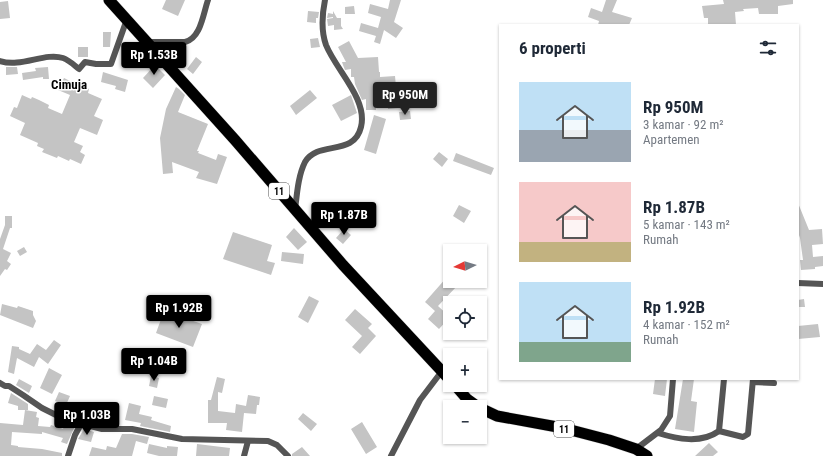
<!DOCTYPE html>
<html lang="id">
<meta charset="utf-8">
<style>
:root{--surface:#fff;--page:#f2f2f3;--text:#1f2937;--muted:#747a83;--accent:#000}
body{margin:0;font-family:"Roboto Condensed",sans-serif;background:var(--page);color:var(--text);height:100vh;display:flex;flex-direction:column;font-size:15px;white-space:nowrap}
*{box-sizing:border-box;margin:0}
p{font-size:13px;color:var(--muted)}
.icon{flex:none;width:22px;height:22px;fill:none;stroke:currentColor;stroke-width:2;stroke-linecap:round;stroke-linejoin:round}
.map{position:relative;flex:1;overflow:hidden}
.drawer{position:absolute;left:499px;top:24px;width:300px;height:356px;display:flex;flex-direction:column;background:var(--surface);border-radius:0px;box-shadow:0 1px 3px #0004}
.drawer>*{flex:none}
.needle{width:26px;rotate:265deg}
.fabs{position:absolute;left:443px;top:244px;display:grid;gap:8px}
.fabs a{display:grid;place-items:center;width:44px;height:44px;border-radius:0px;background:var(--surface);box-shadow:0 1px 3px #0004;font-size:20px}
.price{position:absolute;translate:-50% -34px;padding:0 9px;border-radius:4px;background:var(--accent);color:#fff;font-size:13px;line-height:26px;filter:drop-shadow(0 1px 2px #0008)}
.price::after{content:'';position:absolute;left:50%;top:24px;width:12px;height:9px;margin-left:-6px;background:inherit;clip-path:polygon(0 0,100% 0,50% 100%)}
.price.on{background:#222;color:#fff}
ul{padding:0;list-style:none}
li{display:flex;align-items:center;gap:12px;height:100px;padding:0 20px}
li span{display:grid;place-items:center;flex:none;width:112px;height:80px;border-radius:0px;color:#555}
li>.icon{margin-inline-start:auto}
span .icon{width:48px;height:48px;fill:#fffc;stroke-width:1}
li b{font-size:17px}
h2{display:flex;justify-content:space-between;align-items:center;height:48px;padding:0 20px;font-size:17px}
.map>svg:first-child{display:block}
.building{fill:#c4c4c4}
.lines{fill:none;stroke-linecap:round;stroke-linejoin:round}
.trunk-casing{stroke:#dbdbdb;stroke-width:12}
.minor{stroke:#555;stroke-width:6}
.trunk{stroke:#000;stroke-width:11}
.labels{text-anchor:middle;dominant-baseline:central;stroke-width:3;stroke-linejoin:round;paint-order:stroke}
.shield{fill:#fff;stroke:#4c4c4c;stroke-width:1}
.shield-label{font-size:10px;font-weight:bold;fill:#000}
.quarter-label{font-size:13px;font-weight:bold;fill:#000;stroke:#fff}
</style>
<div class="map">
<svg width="823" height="456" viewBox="0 0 823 456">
<rect width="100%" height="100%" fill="#fff"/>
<path class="building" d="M166 0H185L178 16 162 9Z
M390 0H401L394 22 403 28 396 38 384 30 380 44 374 42 376 36 359 31 361 23 378 28 381 17 368 13 370 4 388 9Z
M606 0H617L612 12 632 18 629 25H598L599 21 588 17 591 8 602 12Z
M723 0H793V4L778 6V14H759L758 8 743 9 744 11 735 12 736 25H708V18H704L702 6 724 4Z
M8 1 10 18 0 19V2Z
M354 6 355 14H345V7Z
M308 11 319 12 318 18H316V23L307 22Z
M333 11 337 18H341V26L343 29 334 30V25L328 26 327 19 333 18V17L327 18 328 13 333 14Z
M103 32H111L110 47H103Z
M318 38 320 47 311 48 310 39Z
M349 41 358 58 378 57 379 72H380V77L395 76 398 108 388 109 386 89H375L376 110H366V99L362 100 355 84 354 77H351V69L345 70 343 65 342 62H346L338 47Z
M78 47H88V57H78Z
M196 57 202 62 193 74 187 69Z
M155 65 165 75 153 88 143 78Z
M6 67H17L18 74 6 75Z
M48 67 49 79H43V77L23 80 22 73 36 71 35 68Z
M103 72 128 80 125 92 115 89 116 86 101 82Z
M64 78 82 87V86L89 89 88 93 102 99 94 116 103 120 97 135 80 128 74 142 83 146 80 152 85 155 81 164 70 159 69 161 58 156 57 158 42 152 44 149 37 146 38 143 20 135 25 123 10 116 14 107 17 108 22 95 31 99 32 97 39 100 49 105 48 108 62 114 70 95 58 90Z
M176 87 179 89 185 95 178 112 208 124 197 151H199L198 153 216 160 218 154 227 157 217 184 196 178 199 172 172 162 173 173 163 174 160 138 166 109Z
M310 90 317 98 296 115 290 106Z
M351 95 357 113 341 121 332 105Z
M410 111 411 119 400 120 399 112Z
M374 115 386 119 376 154 364 150Z
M439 152 448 159 442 167 433 159Z
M456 153 494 168 491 175 453 161Z
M798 203 809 230 822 229 823 244 812 245 813 257 823 256V266L815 267V269L801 270 800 260H803L800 238 798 232Z
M459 205 471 211 464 223 453 216Z
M5 216H12V228H10L3 249 11 253 7 261 11 264 7 270 5 269 0 276V239L5 225Z
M294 228 307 242 298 250 286 237Z
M344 229 351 235 343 244 336 238Z
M233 232 272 245 267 261 275 263 271 275 223 259Z
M24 247 27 252 20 256 17 251Z
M282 252 304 254 303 264 281 261Z
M447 277 457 286 438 306 450 317 439 329 428 319 435 311 425 302Z
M309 296 319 301 308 323 298 317Z
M804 299 805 307H798V300Z
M2 304 17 308 18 306 33 311V315L36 321 33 328 0 315Z
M355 309 372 324 368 328 376 336 360 354 352 347 362 336 345 320Z
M164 311 202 324 193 347 156 333Z
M818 324 820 337 798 339V326Z
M54 340 61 345 48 364 39 357 34 367 17 358 14 374 8 372 12 346 19 347V349L30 354 37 344 46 350Z
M49 368 62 375 52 394 40 388Z
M151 376 159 378 157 388 149 386Z
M217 377 225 379 222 393 218 392V411L235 413 236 404 246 406 248 395 260 397 259 405H257L256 414 244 413 242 432 226 430 227 423H208V400H211Z
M19 379 32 386 29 393 16 385Z
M655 379H667L665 396 653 394Z
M683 379H694L691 401 697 402 694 432 675 429Z
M59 392 70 396 66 405 55 401Z
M11 393 28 404V410H18V406L8 403Z
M154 396 168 399 166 408 152 405Z
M129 403 141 406 139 414 152 417 151 420 171 426 170 432 140 426 141 423 125 420Z
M71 404 91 409 88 421 68 415Z
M25 410 37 412 36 417 39 418 38 426 50 427 51 425 63 429 65 424 75 426 67 444 61 442 63 438 42 432V434L12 432 11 445 18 446V447L42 449 62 453V456H0V423L23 425Z
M303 413 317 424 311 431 298 419Z
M362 422 377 447 366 454 351 429Z
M84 429 94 432 91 442 78 439Z
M122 434H132L149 437 147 444 136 441 132 456H89L92 447 106 450 107 446 116 448Z
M709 443 718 452 713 456H695Z
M149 444 167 448V446L178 447 177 456H159L147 453Z
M197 444 230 448 229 456H196Z
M302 447 310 456H292V454Z"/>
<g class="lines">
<defs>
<path id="trunk" d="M109 0 235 140 343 265 450 380
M455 385 467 399 478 407
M480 408 497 416 563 428 609 440 636 449 647 456"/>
</defs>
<use href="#trunk" class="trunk-casing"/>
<path class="minor" d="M148 42H185C201 38 203 14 208 0
M0 61C21 68 45 52 63 58 69 60 74 65 79 69L85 62 96 64H111L127 19
M295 210C297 194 298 176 305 162 318 140 354 157 361 127 368 99 336 70 326 45 321 31 322 15 325 0
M798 283 823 284
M753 382 774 383
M0 383 5 386H9L23 395 42 408 64 419 102 429H132L182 439 268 441 277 445 288 456
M719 431 743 437 748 434 753 379
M658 433C677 439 701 444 719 431L724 379
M636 449 661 430 670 416 673 379
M68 456 75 435 81 424
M244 456 248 441
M391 456 420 400 442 371"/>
<use href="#trunk" class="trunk"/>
</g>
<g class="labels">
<g class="shield">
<rect x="269" y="183" width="20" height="16" rx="3"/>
<rect x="554" y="421" width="20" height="16" rx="3"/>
</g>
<g class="shield-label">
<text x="279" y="191">11</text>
<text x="564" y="429">11</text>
</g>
<g class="quarter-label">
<text x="69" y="84">Cimuja</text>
</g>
</g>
</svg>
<div class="fabs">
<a><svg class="needle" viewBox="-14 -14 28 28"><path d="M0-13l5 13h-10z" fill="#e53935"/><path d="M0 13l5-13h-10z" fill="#747a83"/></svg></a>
<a><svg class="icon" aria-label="locate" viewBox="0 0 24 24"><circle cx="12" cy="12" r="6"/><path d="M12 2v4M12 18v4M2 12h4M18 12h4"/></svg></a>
<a>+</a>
<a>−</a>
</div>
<b class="price" style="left:154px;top:76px">Rp 1.53B</b>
<b class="price on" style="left:405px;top:116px">Rp 950M</b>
<b class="price" style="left:344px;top:236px">Rp 1.87B</b>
<b class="price" style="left:179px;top:329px">Rp 1.92B</b>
<b class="price" style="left:154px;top:382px">Rp 1.04B</b>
<b class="price" style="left:87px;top:436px">Rp 1.03B</b>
<section class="drawer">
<h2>6 properti<svg class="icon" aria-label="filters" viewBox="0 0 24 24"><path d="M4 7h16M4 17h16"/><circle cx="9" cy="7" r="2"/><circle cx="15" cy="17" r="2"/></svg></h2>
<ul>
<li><span style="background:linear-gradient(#bfe0f5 60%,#9aa5b1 0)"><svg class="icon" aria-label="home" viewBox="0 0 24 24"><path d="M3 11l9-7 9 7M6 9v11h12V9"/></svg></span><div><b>Rp 950M</b><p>3 kamar · 92 m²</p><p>Apartemen</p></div></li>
<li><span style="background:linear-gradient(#f6c9c9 75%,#c2b280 0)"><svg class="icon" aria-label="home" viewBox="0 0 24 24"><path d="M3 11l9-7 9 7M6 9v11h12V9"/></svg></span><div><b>Rp 1.87B</b><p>5 kamar · 143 m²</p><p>Rumah</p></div></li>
<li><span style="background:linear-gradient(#bfe0f5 75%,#7fa58c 0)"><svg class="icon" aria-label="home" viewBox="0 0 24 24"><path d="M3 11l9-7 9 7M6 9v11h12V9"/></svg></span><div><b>Rp 1.92B</b><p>4 kamar · 152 m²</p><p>Rumah</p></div></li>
</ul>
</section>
</div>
